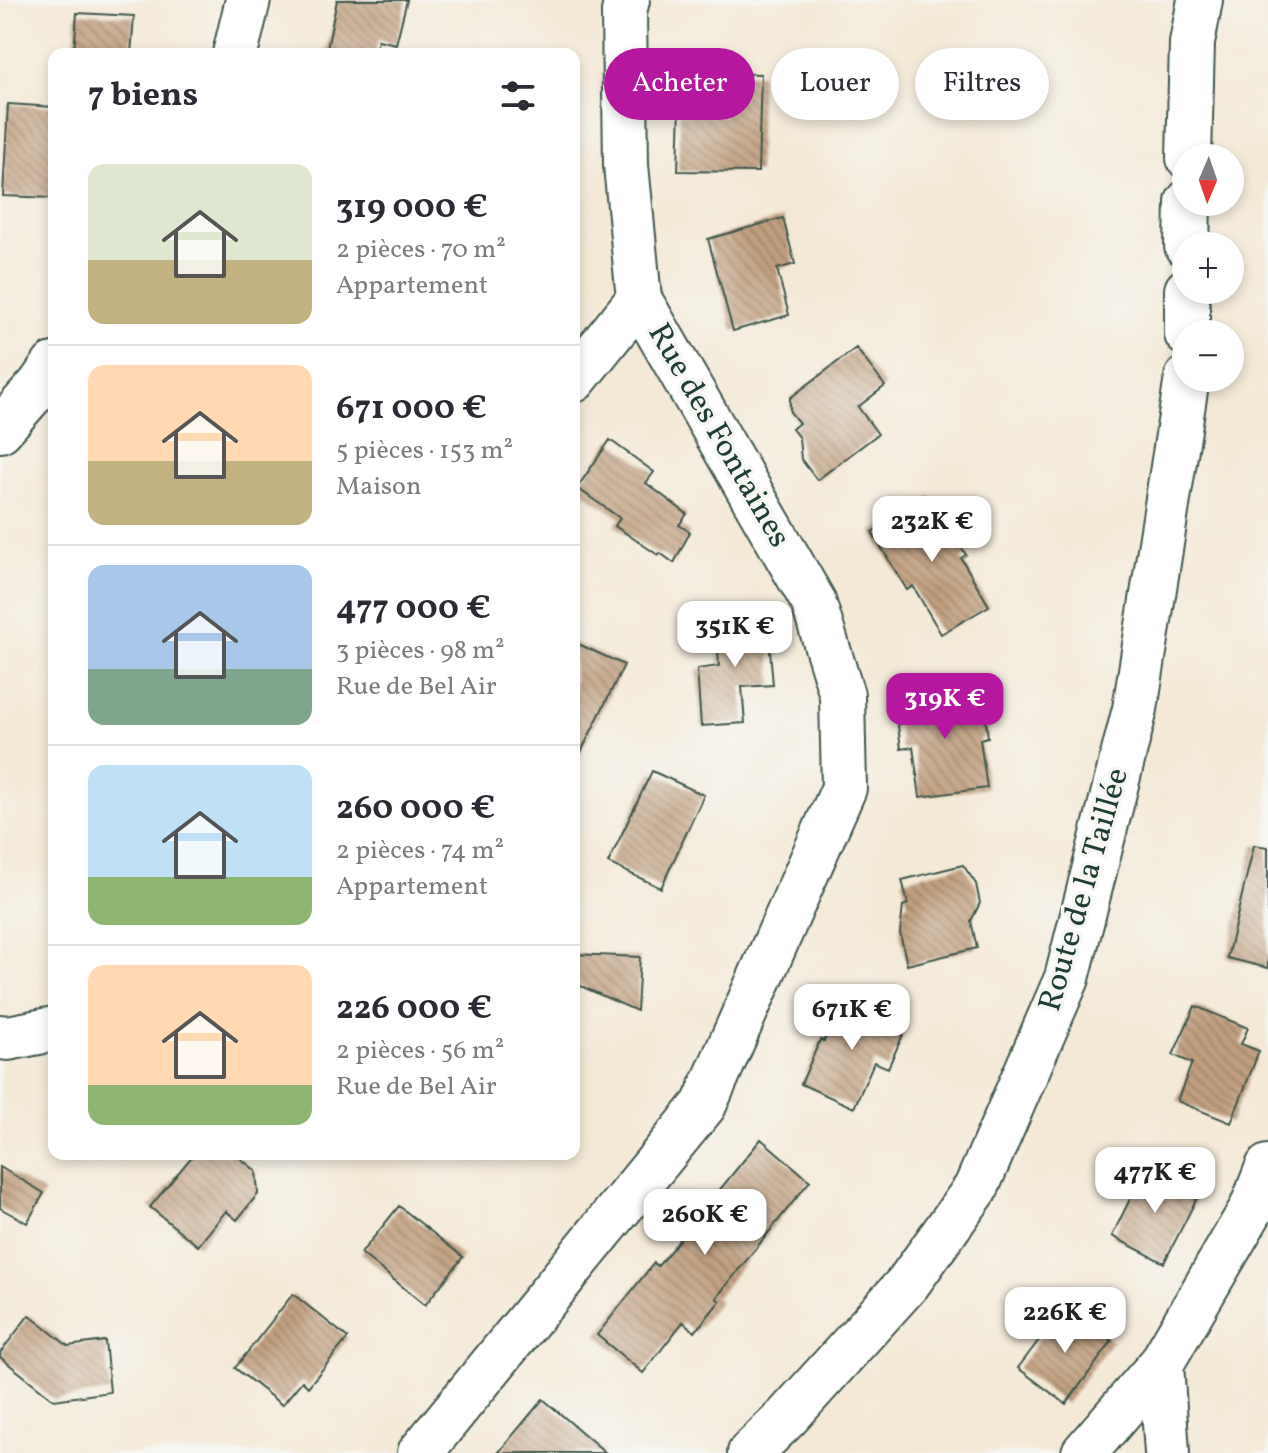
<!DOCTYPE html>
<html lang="fr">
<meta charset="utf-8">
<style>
:root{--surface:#fff;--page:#f7f7f7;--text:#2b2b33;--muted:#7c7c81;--line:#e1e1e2;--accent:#b5179e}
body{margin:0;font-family:Vollkorn,serif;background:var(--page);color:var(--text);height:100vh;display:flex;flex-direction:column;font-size:30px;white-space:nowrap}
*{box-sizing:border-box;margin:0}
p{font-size:26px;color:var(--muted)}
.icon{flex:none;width:44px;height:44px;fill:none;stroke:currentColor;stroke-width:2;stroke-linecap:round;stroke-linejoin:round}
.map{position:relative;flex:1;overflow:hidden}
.panel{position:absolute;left:48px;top:48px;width:532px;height:1112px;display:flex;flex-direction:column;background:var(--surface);border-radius:16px;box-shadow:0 4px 12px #0003}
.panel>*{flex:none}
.top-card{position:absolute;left:604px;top:48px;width:544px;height:72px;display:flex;gap:16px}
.needle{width:52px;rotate:182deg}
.fabs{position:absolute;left:1172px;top:144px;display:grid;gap:16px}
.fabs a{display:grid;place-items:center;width:72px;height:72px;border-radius:50%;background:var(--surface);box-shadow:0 4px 12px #0003;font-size:40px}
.price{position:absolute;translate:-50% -68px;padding:0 18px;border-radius:16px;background:#fff;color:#222;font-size:26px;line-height:52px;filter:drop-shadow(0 2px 4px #0008)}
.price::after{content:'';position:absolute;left:50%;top:48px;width:24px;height:18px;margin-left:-12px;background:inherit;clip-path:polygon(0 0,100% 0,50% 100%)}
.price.on{background:var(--accent);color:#fff}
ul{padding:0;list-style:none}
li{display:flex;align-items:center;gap:24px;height:200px;padding:0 40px}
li+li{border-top:2px solid var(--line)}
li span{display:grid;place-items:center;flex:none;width:224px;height:160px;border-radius:16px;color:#555}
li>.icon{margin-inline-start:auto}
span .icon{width:96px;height:96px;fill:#fffc;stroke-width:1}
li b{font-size:34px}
h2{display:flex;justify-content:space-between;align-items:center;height:96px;padding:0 40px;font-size:34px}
.chip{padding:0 28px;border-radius:36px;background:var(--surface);box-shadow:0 4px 12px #0003;font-size:28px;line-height:72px}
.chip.on{background:var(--accent);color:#fff}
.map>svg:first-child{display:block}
.building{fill:url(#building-back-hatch)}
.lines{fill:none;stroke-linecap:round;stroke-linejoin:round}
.minor-casing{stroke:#3f574c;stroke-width:48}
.tertiary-casing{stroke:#3f574c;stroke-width:48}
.minor{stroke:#fff;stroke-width:44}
.tertiary{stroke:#fff;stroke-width:44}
.labels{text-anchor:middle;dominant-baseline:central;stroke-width:7;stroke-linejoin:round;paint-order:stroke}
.street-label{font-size:32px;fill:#1f3d34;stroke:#f6f6f2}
</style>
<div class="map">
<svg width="1268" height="1453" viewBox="0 0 1268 1453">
<defs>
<pattern id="building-back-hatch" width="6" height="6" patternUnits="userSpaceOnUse" patternTransform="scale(2)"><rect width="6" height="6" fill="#c19f7f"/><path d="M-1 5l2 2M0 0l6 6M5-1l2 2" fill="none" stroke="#9c8369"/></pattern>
</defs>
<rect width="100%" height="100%" fill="#f6f6f2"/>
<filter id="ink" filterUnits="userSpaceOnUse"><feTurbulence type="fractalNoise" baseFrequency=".0125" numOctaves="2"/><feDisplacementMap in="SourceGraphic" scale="16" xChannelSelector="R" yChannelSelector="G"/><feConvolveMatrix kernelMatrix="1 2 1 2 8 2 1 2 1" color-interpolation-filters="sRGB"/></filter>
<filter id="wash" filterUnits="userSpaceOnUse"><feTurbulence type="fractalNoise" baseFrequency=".006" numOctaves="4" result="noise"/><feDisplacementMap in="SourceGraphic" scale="32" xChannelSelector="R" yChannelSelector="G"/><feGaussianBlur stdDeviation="1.8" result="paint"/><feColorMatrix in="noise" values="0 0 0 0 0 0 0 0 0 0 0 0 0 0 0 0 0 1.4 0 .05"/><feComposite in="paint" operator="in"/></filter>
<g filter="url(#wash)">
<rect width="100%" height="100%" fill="#f4e9d7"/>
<g id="blocks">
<path class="building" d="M337 0H407L396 44 378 40 375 54H326Z
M77 13 134 16 131 54H74Z
M681 72 761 74 758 172 678 171Z
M8 104 54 107V198L3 196Z
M783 218 795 264 777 269 789 315 733 331 708 239Z
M856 348 885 386 858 407 878 434 817 480 801 459 799 438 792 429 799 423 790 412V398Z
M610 440 654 472 646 483 687 514 679 525 690 532 674 563 660 553 658 555 615 526 620 518 577 488Z
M931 496 966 555 961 558 989 606 941 634 913 586 907 590 872 532Z
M767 615 773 685 742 687 745 723 701 726 697 669 719 666 716 619Z
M574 642 624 665 574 766Z
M982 690 988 737 980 739 987 788 920 797 913 747 901 749 895 702Z
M652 771 704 795 661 888 608 863Z
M1254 845 1268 847V968L1227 958Z
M963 865 976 884 980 903 971 921 977 948 907 965 900 933 903 906 908 904 902 880Z
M574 954 640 957 637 1011 574 983Z
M842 999 907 1026 888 1068 874 1062 854 1108 801 1084 820 1040 824 1041Z
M1195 1006 1248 1028 1241 1044 1259 1051 1231 1123 1177 1101 1192 1063 1173 1055Z
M761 1139 810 1181 716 1298 720 1301 695 1332 683 1322 643 1373 597 1335 654 1263 658 1266Z
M194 1154H235L256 1171 258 1194 237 1220 226 1211 198 1246 150 1207Z
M0 1167 44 1193 27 1223 0 1208Z
M1145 1168 1199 1194 1164 1263 1112 1236Z
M399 1206 463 1257 425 1305 361 1253Z
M293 1294 348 1338 308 1387 302 1381 282 1405 235 1368Z
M1063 1308 1112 1341 1066 1404 1018 1368Z
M29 1315 68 1346 105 1341 110 1392 54 1400 0 1357V1353Z
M543 1399 606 1453H498Z"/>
</g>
</g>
<g filter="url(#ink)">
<use href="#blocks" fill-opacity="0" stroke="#3f574c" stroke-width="2"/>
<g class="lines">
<defs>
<path id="minor" d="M235 54 248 0
M574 380 639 299
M0 430 40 385 54 365
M0 1037 8 1038 54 1029
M1161 1364 1167 1453
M420 1453 704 1105 844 788 842 695 813 601 639 299 626 165 624 12 627 0
M1084 1453 1161 1364 1252 1208 1268 1167"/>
<path id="tertiary" d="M1189 158 1192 43 1200 0
M1187 246 1188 202
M1187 290V334
M750 1453 787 1417 908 1283 976 1188 1067 978 1135 709 1187 378"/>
</defs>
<use href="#minor" class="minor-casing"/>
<use href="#tertiary" class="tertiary-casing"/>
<use href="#minor" class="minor"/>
<use href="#tertiary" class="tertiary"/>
</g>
</g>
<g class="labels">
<g class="street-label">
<text transform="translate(718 436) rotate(60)">Rue des Fontaines</text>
<text transform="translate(1085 890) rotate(-74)">Route de la Taillée</text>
</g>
</g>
</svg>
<div class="fabs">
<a><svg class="needle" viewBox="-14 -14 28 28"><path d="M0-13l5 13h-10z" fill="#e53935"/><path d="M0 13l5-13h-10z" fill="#7c7c81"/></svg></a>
<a>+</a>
<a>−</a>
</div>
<b class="price" style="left:932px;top:564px">232K €</b>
<b class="price" style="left:735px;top:669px">351K €</b>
<b class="price on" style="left:945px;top:741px">319K €</b>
<b class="price" style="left:852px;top:1052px">671K €</b>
<b class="price" style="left:1155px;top:1215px">477K €</b>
<b class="price" style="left:705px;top:1257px">260K €</b>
<b class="price" style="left:1065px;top:1355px">226K €</b>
<div class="top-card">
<a class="chip on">Acheter</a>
<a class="chip">Louer</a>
<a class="chip">Filtres</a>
</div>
<section class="panel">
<h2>7 biens<svg class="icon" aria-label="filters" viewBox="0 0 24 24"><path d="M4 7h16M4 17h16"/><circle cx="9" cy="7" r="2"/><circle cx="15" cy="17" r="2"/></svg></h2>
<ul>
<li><span style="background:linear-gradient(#dfe7d0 60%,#c2b280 0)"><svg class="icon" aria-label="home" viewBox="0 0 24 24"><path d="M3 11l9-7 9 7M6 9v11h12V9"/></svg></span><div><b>319 000 €</b><p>2 pièces · 70 m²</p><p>Appartement</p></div></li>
<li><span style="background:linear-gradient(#ffd9b3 60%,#c2b280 0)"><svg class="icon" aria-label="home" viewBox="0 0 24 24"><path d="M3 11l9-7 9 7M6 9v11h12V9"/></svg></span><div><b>671 000 €</b><p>5 pièces · 153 m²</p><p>Maison</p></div></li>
<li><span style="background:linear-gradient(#a9c7e8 65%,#7fa58c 0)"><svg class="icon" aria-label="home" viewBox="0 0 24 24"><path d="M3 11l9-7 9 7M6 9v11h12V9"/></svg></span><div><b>477 000 €</b><p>3 pièces · 98 m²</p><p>Rue de Bel Air</p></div></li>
<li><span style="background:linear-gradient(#bfe0f5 70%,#8fb573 0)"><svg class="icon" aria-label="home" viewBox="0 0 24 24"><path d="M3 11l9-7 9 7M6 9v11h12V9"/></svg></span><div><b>260 000 €</b><p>2 pièces · 74 m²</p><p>Appartement</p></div></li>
<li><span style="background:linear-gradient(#ffd9b3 75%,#8fb573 0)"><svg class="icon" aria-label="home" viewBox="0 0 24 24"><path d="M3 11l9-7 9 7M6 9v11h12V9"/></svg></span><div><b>226 000 €</b><p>2 pièces · 56 m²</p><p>Rue de Bel Air</p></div></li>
</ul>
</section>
</div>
